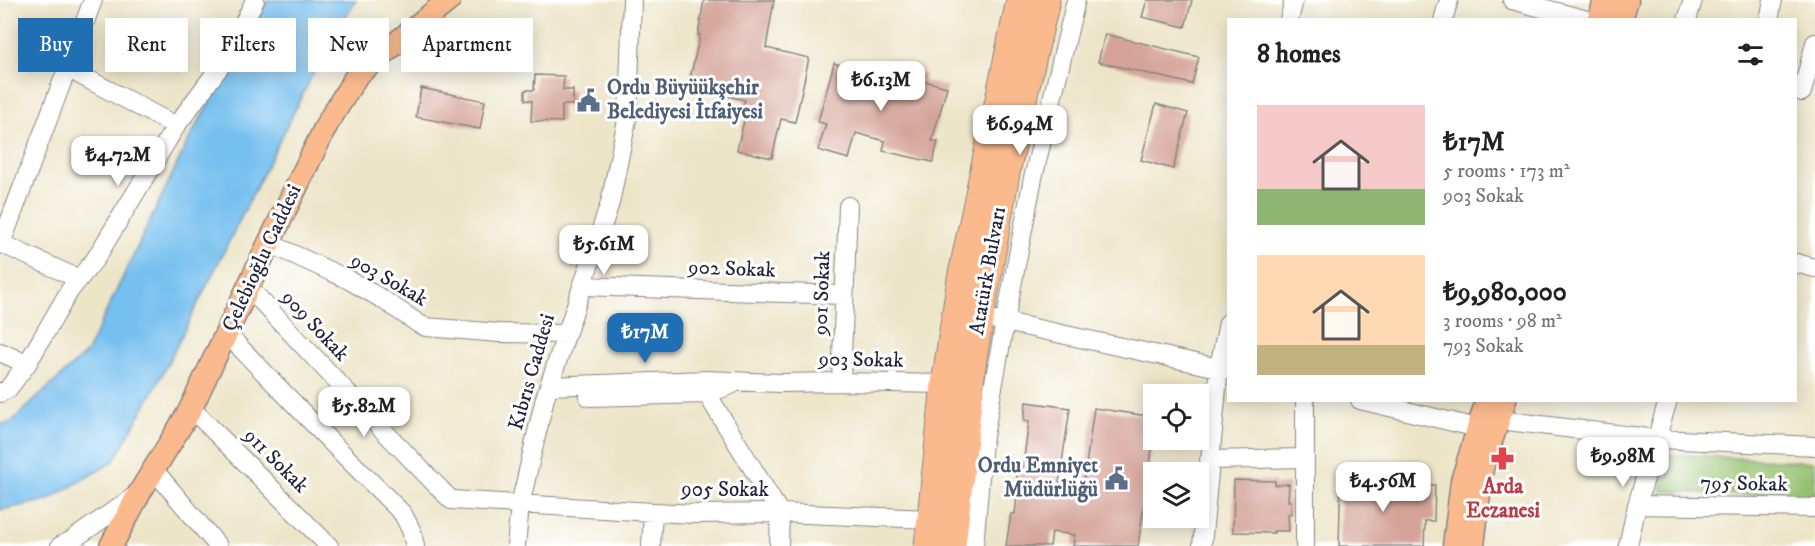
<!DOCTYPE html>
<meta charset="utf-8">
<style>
:root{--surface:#fff;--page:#f2f2f2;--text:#222;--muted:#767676;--accent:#1f6fb2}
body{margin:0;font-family:"IM FELL DW Pica",serif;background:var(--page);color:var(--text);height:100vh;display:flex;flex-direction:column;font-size:22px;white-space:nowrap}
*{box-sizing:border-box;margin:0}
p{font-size:20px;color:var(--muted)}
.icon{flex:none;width:33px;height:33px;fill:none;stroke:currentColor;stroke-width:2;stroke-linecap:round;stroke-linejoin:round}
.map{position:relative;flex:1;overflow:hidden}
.side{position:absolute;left:1227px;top:18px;width:570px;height:384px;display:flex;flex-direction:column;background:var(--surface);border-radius:0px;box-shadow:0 3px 15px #0003}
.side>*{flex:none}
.guide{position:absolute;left:18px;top:18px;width:570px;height:54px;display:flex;gap:12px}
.buttons{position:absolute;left:1143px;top:384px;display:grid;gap:12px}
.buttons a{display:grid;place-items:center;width:66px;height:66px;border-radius:0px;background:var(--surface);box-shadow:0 3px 15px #0003;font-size:30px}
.price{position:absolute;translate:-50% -51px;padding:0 14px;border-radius:12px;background:#fff;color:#222;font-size:20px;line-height:39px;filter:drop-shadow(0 2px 3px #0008)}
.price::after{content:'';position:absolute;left:50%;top:36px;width:18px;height:14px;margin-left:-9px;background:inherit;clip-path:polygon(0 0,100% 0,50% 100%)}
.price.selected{background:var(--accent);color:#fff}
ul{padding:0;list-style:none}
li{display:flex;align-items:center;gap:18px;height:150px;padding:0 30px}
li span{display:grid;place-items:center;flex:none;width:168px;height:120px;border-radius:0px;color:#555}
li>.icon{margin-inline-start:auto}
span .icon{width:72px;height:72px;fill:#fffc;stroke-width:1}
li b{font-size:26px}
h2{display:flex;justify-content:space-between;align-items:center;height:72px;padding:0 30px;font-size:26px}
.chip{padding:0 21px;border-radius:0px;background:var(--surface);box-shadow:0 3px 15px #0003;font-size:21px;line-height:54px}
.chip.selected{background:var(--accent);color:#fff}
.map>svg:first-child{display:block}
.green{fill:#96c16f;stroke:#5c7255;stroke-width:1.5}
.water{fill:#76c0ef;stroke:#4c7195;stroke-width:1.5}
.building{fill:#d4a296}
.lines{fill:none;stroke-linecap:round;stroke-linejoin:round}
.minor-casing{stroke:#888482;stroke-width:20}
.major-casing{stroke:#888482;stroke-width:25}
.highway-casing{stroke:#888482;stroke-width:29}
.minor{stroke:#fff;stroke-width:18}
.major{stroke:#fbba8d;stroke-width:22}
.highway{stroke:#fbba8d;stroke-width:27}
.labels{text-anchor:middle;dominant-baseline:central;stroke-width:6;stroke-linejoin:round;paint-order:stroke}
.service-label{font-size:21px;font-weight:bold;fill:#4e5e75;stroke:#fff;text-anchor:start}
.street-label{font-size:21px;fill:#22223b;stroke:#fff}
.health-label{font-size:21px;font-weight:bold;fill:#be3a42;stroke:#fff}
</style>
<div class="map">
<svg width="1815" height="546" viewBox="0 0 1815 546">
<rect width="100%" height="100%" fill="#fff"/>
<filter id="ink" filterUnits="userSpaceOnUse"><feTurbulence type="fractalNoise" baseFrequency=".0167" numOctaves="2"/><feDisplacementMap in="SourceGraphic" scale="12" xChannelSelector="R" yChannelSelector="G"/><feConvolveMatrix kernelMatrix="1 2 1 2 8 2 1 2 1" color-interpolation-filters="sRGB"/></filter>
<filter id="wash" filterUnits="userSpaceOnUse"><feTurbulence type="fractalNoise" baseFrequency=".008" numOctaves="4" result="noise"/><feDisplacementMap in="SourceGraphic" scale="24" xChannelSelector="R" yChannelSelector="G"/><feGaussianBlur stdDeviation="1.35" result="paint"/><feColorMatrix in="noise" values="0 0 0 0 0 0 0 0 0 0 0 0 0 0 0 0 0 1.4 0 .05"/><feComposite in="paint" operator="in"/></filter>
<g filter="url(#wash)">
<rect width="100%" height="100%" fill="#ede5c8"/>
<path class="green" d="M1663 454 1815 462V498L1662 491Z"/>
<path class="water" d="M268 0H356L325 50 158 383 113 462 48 500 0 510V424L10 423 87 352 190 137Z"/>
<g id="blocks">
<path class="building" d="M704 0H774L766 48 809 58 795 122 781 119 772 158 737 150 747 108 743 107 745 100 688 87 700 35H698Z
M1147 0H1192L1185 27 1142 17Z
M1105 34 1199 57 1192 84 1098 62Z
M834 63 897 81 900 69 924 74V81L947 87 932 141H938L933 162 883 151 885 141 856 133 849 159 818 150 826 124 818 122Z
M535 75 564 76 563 90H573V105H562V122L531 121 532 101 525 100V90H534Z
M421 88 485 101 480 129 416 117Z
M1156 104 1188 113 1173 169 1141 160Z
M1026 402 1070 408 1059 483 1083 486 1094 408 1154 417V435L1138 546H1073L1075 535 1052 532 1050 546H1006L1011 514H1015L1018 488 1015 486 1018 472H1022L1029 421 1024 420Z
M1341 467 1358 468 1357 484 1435 485 1434 521H1425L1424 546H1339Z
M1234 480 1275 481V485L1289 484 1288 501H1291V514H1288L1289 531H1273L1274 533 1233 532Z"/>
</g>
</g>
<g filter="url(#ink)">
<use href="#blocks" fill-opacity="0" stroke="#888482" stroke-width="1.5"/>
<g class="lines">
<defs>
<path id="minor" d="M1512 0 1587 20
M1289 20 1294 0
M1443 20 1449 0
M1687 20 1693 0
M1769 20 1773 0
M67 68 176 126
M1802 92 1815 43
M0 243 79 279
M269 243 349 280 382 299 419 324 426 327 499 333 566 334
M1 244 93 0
M1796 263 1815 268
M582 286 844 295
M249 288 375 422 451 500 653 512 696 514 780 513 930 519
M996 320 1228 370
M227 334 330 441 403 514 411 530 415 546
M0 352 27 364
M706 382 707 394 780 513 779 546
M841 382 848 206
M549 386 706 380 780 383 841 382 945 384
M0 393 8 389 27 364 70 290 96 258 176 126 227 57 255 0
M589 397 707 394 733 384
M1305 400V546
M1360 400 1478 428
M191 408 329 546
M1499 420 1657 439 1815 446
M1209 460 1305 458
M154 470 218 546
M1637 505 1815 508
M60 546 72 540 138 494
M516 546 520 505 545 398 610 203 628 115 632 0
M651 546 653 512
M974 546 983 442 1005 322 1033 178 1076 0
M1202 546 1219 367 1228 323
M1628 546 1637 505 1668 400"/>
<path id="major" d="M1599 20 1605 0
M1621 20 1627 0
M111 546 140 492 189 412 269 243 327 124 357 75 449 0
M1454 546 1462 481 1487 400
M1473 546 1482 468 1505 400"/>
<path id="highway" d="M928 546 945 384 961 279 1020 0
M952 546 973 357 1007 168 1046 0"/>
</defs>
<use href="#minor" class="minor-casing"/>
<use href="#major" class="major-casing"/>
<use href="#highway" class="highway-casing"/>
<use href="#minor" class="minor"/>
<use href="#major" class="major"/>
<use href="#highway" class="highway"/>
</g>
</g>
<defs>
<symbol id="civic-bare" viewBox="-9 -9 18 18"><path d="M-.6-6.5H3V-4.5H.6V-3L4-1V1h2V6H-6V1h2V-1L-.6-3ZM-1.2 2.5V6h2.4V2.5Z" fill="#5c6f8a" stroke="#fff" stroke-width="2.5" paint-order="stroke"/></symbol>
<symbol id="pharmacy-bare" viewBox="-9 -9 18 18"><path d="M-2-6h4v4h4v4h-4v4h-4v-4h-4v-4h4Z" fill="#e0444e" stroke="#fff" stroke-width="2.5" paint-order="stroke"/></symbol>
</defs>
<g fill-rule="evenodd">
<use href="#civic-bare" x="572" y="84" width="33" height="33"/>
<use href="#pharmacy-bare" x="1486" y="442" width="33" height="33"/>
<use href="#civic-bare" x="1100" y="462" width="33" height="33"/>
</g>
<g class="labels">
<g class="service-label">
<text x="607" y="88">Ordu Büyüükşehir<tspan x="607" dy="24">Belediyesi İtfaiyesi</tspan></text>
<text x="1098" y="466" text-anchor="end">Ordu Emniyet<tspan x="1098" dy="24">Müdürlüğü</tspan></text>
</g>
<g class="street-label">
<text transform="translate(262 258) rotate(-65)">Çelebioğlu Caddesi</text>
<text transform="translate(732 269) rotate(2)">902 Sokak</text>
<text transform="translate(988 271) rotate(-80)">Atatürk Bulvarı</text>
<text transform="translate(389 280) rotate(30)">903 Sokak</text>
<text transform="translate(822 293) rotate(-88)">901 Sokak</text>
<text transform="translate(315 326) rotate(47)">909 Sokak</text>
<text transform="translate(861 360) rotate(1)">903 Sokak</text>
<text transform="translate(532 372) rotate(-74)">Kıbrıs Caddesi</text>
<text transform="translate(276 461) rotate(45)">911 Sokak</text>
<text transform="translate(1744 484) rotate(1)">795 Sokak</text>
<text x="725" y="490">905 Sokak</text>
</g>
<g class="health-label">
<text x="1503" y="487">Arda<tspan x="1503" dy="24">Eczanesi</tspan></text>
</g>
</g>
</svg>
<div class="buttons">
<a><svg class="icon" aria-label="locate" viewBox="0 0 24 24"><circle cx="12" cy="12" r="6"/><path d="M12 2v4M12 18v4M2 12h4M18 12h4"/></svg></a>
<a><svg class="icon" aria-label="layers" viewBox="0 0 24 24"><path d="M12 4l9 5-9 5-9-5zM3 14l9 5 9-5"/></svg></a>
</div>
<b class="price" style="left:881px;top:112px">₺6.13M</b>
<b class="price" style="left:1020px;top:156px">₺6.94M</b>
<b class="price" style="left:118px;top:187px">₺4.72M</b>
<b class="price" style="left:604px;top:276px">₺5.61M</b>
<b class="price selected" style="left:645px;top:364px">₺17M</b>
<b class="price" style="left:364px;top:438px">₺5.82M</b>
<b class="price" style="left:1623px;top:488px">₺9.98M</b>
<b class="price" style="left:1383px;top:513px">₺4.56M</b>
<div class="guide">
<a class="chip selected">Buy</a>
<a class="chip">Rent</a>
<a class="chip">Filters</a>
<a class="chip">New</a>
<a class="chip">Apartment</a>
</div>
<section class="side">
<h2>8 homes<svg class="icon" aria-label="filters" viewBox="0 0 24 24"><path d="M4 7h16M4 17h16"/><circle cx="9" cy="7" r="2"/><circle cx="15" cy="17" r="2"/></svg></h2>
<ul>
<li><span style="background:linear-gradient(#f6c9c9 70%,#8fb573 0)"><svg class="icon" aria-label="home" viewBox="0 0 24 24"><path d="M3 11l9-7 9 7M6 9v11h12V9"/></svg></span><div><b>₺17M</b><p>5 rooms · 173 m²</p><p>903 Sokak</p></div></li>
<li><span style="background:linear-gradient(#ffd9b3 75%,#c2b280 0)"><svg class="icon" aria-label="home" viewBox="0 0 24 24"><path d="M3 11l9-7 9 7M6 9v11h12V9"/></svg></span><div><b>₺9,980,000</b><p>3 rooms · 98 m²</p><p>793 Sokak</p></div></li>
</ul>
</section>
</div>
